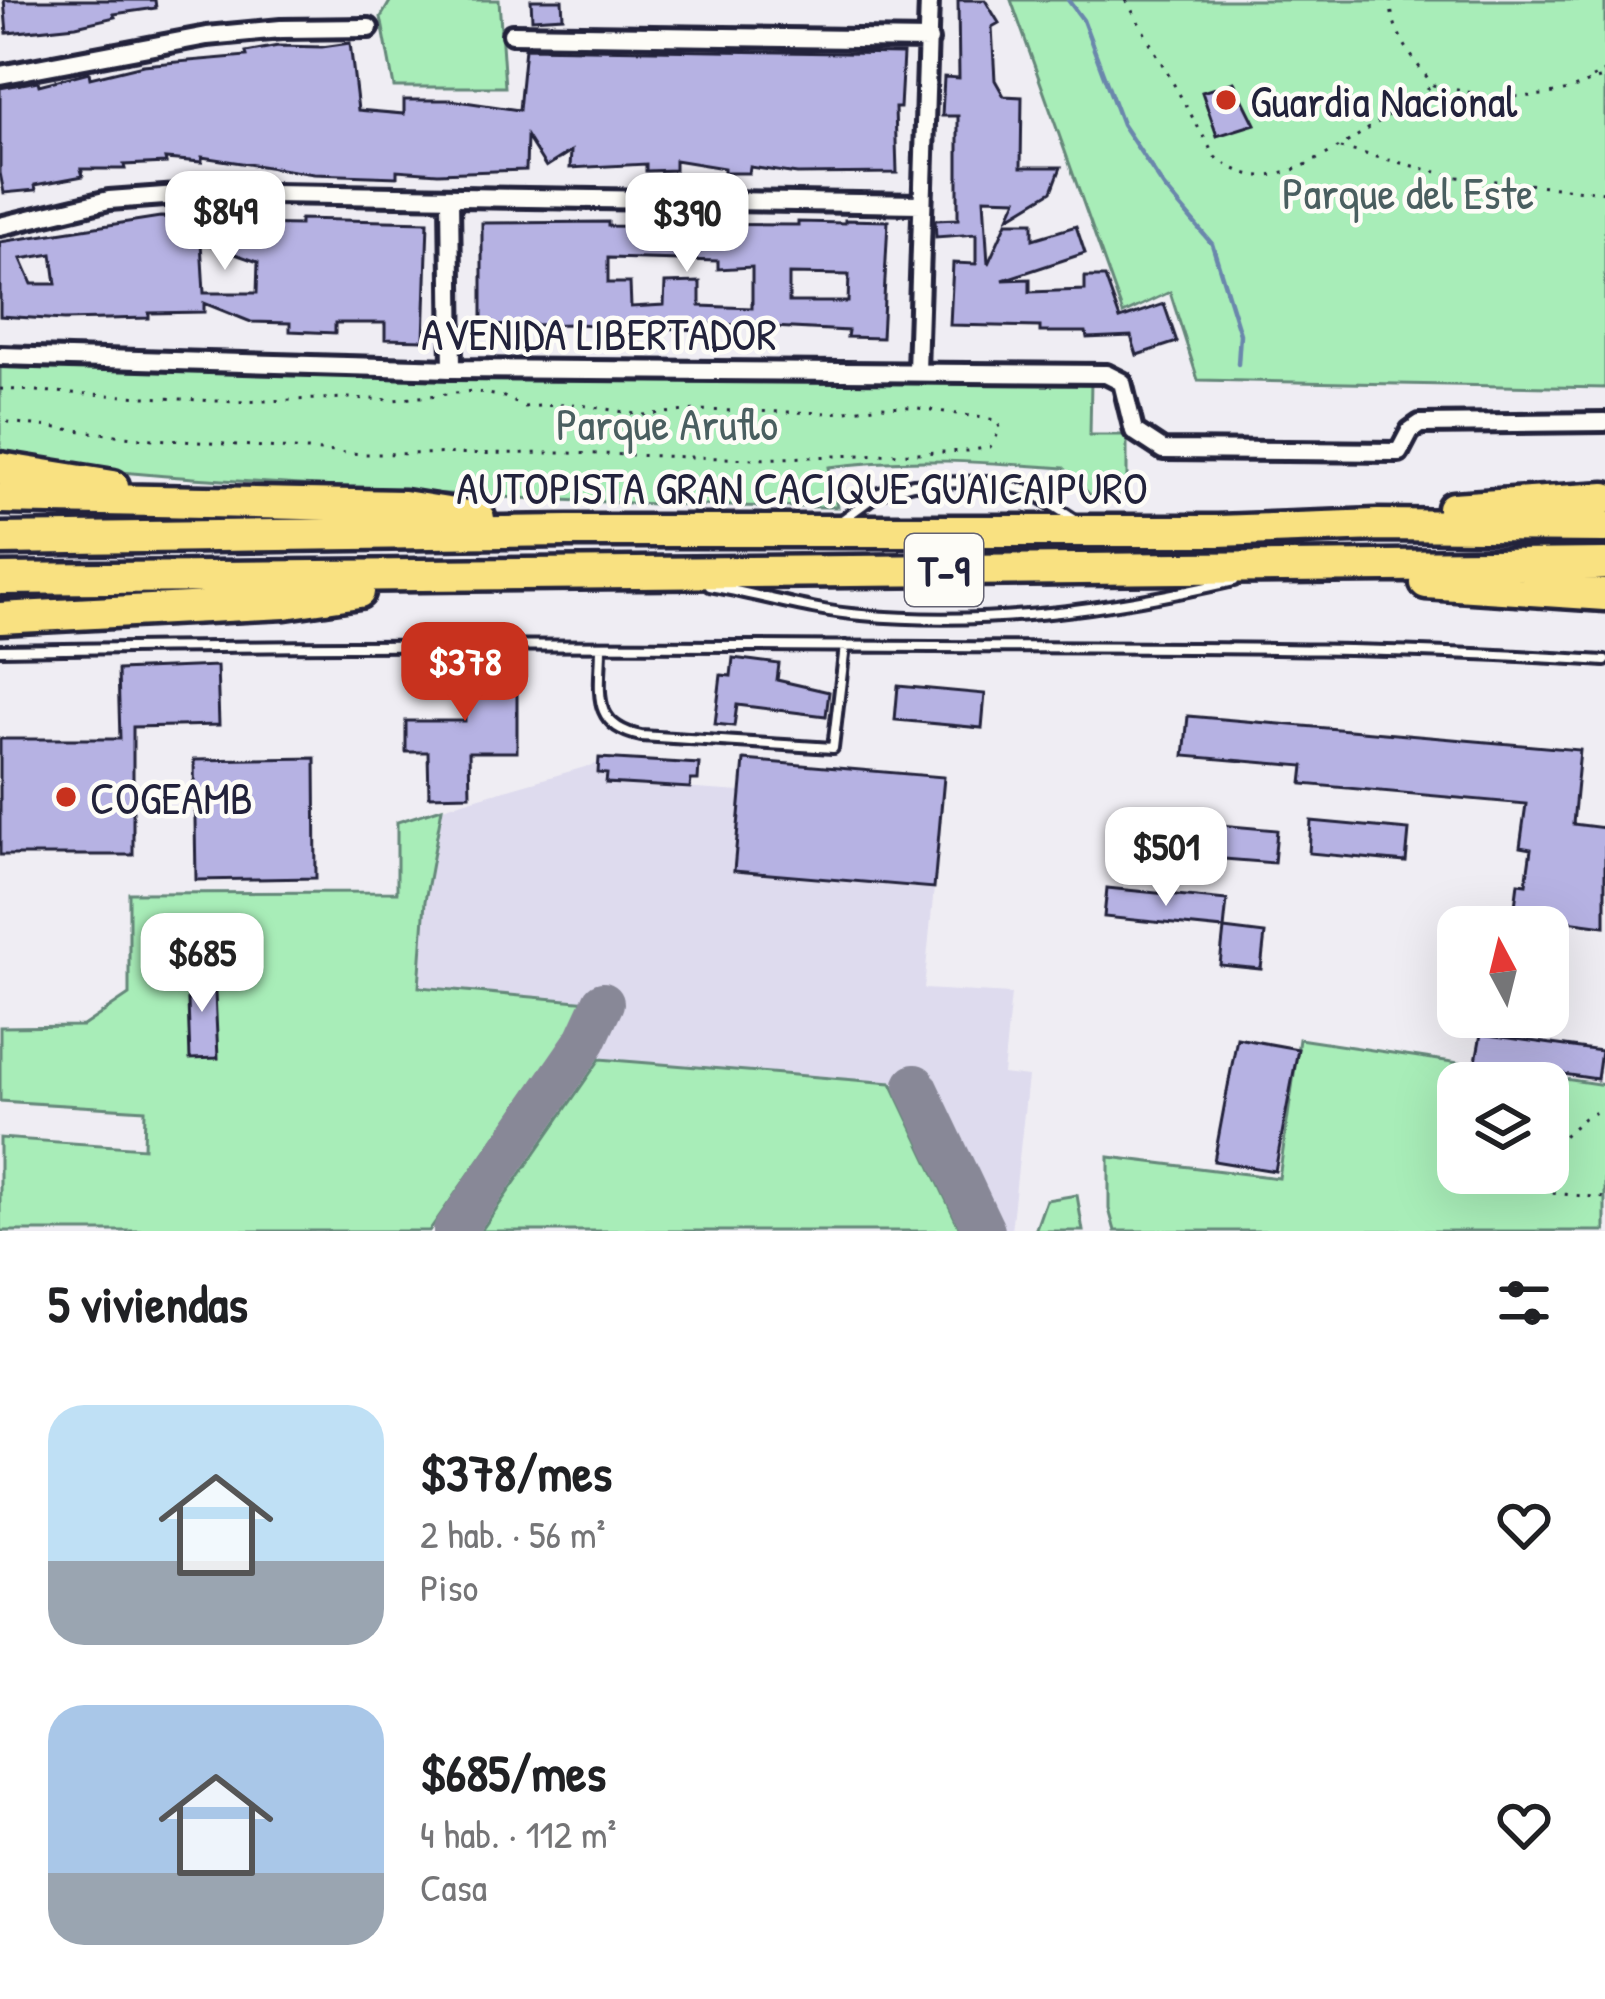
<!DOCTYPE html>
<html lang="es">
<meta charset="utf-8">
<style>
:root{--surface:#fff;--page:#f2f2f2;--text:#202124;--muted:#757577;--accent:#c8321e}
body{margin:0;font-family:"Patrick Hand",sans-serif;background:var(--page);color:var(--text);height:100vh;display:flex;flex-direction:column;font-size:45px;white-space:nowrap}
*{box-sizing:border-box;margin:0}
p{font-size:39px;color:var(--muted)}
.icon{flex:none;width:66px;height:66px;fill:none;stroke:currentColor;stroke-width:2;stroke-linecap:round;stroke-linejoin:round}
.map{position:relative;height:1231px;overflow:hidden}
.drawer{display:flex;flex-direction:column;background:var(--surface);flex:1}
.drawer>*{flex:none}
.needle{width:78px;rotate:353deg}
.fabs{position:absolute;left:1437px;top:906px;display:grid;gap:24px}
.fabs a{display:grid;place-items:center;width:132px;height:132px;border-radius:24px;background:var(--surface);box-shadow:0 12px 48px #0002;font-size:60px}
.price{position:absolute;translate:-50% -102px;padding:0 27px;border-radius:24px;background:#fff;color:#222;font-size:39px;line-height:78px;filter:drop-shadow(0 3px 6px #0008)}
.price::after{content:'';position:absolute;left:50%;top:72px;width:36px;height:27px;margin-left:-18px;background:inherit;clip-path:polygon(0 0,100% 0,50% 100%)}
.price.selected{background:var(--accent);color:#fff}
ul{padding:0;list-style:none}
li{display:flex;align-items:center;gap:36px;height:300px;padding:0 48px}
li span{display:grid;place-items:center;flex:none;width:336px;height:240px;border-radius:36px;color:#555}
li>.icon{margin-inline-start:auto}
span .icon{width:144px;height:144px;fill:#fffc;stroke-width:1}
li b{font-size:51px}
h2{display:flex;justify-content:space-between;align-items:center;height:144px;padding:0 48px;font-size:51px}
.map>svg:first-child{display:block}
.built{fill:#dedbee}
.green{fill:#a8edb8;stroke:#65887a;stroke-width:3;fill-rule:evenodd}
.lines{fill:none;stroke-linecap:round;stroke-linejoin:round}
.stream{stroke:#6b87ac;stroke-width:4.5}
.taxiway{stroke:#888897;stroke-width:42}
.building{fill:#b6b2e3;stroke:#22223b;stroke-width:3;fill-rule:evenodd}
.service-casing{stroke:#22223b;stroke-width:16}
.minor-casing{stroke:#22223b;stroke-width:26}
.motorway-casing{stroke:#22223b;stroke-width:39}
.path{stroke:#22223b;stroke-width:3;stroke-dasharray:3 9;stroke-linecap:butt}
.service{stroke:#fdfcf7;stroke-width:8}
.minor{stroke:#fdfcf7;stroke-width:16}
.motorway{stroke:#f9e181;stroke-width:30}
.poi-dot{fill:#c8321e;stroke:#fdfcf7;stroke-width:4.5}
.labels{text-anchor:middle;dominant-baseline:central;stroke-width:9;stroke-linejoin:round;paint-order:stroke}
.shield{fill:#fdfcf7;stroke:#646373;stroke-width:3}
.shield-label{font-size:42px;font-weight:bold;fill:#22223b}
.poi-label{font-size:45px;fill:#22223b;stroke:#fdfcf7;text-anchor:start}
.park-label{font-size:45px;fill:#4a5f60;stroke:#fdfcf7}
.street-label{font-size:45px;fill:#22223b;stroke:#fdfcf7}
</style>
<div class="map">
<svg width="1605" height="1231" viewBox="0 0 1605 1231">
<rect width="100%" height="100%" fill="#efedf3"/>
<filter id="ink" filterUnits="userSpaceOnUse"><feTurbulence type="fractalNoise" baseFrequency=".00833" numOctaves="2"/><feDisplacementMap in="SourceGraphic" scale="24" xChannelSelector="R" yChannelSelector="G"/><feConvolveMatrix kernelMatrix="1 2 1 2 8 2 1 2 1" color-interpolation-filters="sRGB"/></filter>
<g filter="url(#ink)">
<path class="built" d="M599 763 607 774V783L741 792 734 871 934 888 924 989 1011 994 1003 1074 1028 1077 1011 1231H984L914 1085 600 1059 586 1040 602 1003 419 988 425 901 442 808Z"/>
<path class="green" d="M391 0H499L505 87H394L381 17Z
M1011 0H1605V388L1198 380 1170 292 1123 314Z
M0 356 1091 380 1090 435H1127V495H1090L1064 468C986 462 907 456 829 467L837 507C676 507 515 499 354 488 235 481 118 475 0 458Z
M442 808 425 901 419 987 590 1002 429 1231H0V1138L144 1148 145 1110 0 1101V1027L83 1026 129 995V893L397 892V822Z
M1299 1039 1605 1085V1231H1115L1109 1209V1157L1279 1178ZM1458 1083H1548V1173H1458Z
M600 1059 891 1083 961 1231H481Z
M1077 1195 1083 1231H1035L1046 1200Z"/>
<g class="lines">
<path class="stream" d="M1068 0 1083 20 1122 124 1164 187 1212 244 1240 334 1238 364"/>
<path class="taxiway" d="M915 1085 984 1231
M454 1231 586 1040 603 1003"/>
</g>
<path class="building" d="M4 0H155L156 8 114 14 115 17 76 26 7 33Z
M531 0H562L563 17 532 19Z
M958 0H985L999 23 992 27 995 80 1004 96 1022 97 1021 167H1061L1052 191 1009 217 1017 199 984 198 988 264 1007 222H1033V239L1076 226 1085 253 1003 280 1030 279V292L1085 290V277H1105L1120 319 1164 304 1177 342 1137 355 1131 336 1087 338 1086 332H1040V327L950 325 953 263 976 264V234L936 237 935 220 958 219V116H942L944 77 959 78Z
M350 43 358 110 404 114V100H451L519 110 525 48 903 54 900 108H895L897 173 797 174 750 167 749 173H724V168L675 160V170L646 171V164L570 168 571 151 546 167 527 137 526 170 438 173 397 170V177L314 174 202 157V162L165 159 166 163 124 165 125 169H81L83 176 35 185 36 190 4 193 0 173V88L38 81 39 85 89 72 90 78 143 65 247 56 246 52 278 46 322 47Z
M1234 82 1255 124 1217 136 1202 92Z
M160 217 245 218V224L300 225V219L428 222 424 340 385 339V323H335V333L290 331V323L251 322 204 303V312L149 313V318L64 320 0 316V242ZM201 242 258 262 257 293H204ZM52 254 56 284H32L21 259Z
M845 220 888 221 882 338 847 337 848 331 699 323V330L575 324 482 326V223L608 222V226L661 227V224L798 225V222L845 223ZM608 258 718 261V269L752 267V308L700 306V282L665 283 664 305 631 307 630 283H608ZM789 274 849 275 848 302H789Z
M733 658 779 664 777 680 829 692 826 716 737 705 734 726 715 724 721 675 731 676Z
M217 666 219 725 133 727V855H0V739H120L118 670Z
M408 667H517V752H469L470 795 429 796 428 752H406V721H465V686H407Z
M898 686 985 694 982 728 895 720Z
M1188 716 1580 750 1573 824 1605 828V926L1514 914 1518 883 1526 884 1531 849 1520 847 1526 804 1302 784 1304 766 1184 756Z
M315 758 316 878 196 880 194 760Z
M599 758 699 764 698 780H691L690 788 606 783 607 774 598 773Z
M744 760 944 777 934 888 734 871Z
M1164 820 1277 830 1274 863 1161 854Z
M1311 821 1409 830 1406 862 1309 853Z
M1107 888 1227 900 1224 929 1104 917Z
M1224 929 1265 934 1261 969 1220 965Z
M214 971 218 1058 190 1059 187 972Z
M1481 1034 1601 1051 1597 1079 1476 1061Z
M1237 1038 1298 1049 1275 1171 1214 1161Z"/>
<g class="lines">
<defs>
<path id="service" d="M842 520 879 493 913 484 987 481 1030 491 1077 521
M710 586C761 595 810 611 862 615 987 627 1113 609 1234 581
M601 646C601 690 589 725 641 736L833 748 845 646
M0 650C311 644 623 645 934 647 1158 648 1382 646 1605 661"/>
<path id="minor" d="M512 34 929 40
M0 75 207 36 281 29 369 28
M450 197 452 369
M0 226 109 200 206 193 921 204
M0 356 452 369 1106 374 1122 382 1134 431 1163 450 1399 452 1410 431 1420 424 1605 422
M917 371 929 0"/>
<path id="motorway" d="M0 468 113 486
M0 498 404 506 479 518
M1453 508 1605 498
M0 539 568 531H1218L1377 525 1605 527
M0 579 1605 564
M1426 583 1605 595
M0 618 285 603 359 592"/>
</defs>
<use href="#service" class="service-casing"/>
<use href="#minor" class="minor-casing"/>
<use href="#motorway" class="motorway-casing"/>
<path class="path" d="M1126 0 1215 157C1230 168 1247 177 1267 176 1316 172 1390 112 1433 85
M1391 0C1389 29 1416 63 1433 85 1475 94 1515 102 1559 92 1575 89 1588 81 1605 78
M1592 78 1605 72
M1341 148 1457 177 1605 192
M0 389 235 402 348 398 394 400 473 391 504 397 524 407 575 404 642 415 697 410 832 413 881 406 912 407 996 420 1001 429 990 447 968 451 755 459 567 453 363 454 141 438 0 421
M1548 1165 1550 1148 1584 1118 1605 1108
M1548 1171 1551 1193 1605 1198"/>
<use href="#service" class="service"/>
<use href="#minor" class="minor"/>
<use href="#motorway" class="motorway"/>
</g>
</g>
<g class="poi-dot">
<circle cx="1226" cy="100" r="12"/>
<circle cx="66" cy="797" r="12"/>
</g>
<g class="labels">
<rect class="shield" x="905" y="534" width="78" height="72" rx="9"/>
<g class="shield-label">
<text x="944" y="570">T-9</text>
</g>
<g class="poi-label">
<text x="1250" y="100">Guardia Nacional</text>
<text x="90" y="797">COGEAMB</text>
</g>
<g class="park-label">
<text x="1408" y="192">Parque del Este</text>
<text x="667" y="423">Parque Aruflo</text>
</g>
<g class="street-label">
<text x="599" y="333">AVENIDA LIBERTADOR</text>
<text x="802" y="487">AUTOPISTA GRAN CACIQUE GUAICAIPURO</text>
</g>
</g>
</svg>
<div class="fabs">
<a><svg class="needle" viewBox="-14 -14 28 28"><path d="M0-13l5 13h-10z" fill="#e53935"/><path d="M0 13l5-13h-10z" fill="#757577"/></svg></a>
<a><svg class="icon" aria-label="layers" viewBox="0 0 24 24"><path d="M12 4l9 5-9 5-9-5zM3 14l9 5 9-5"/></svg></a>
</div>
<b class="price" style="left:225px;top:273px">$849</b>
<b class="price" style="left:687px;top:275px">$390</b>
<b class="price selected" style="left:465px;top:724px">$378</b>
<b class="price" style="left:1166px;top:909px">$501</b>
<b class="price" style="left:202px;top:1015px">$685</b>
</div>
<section class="drawer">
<h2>5 viviendas<svg class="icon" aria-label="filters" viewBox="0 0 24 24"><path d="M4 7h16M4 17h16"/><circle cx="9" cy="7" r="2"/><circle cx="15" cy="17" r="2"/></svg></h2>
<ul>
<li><span style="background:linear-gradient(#bfe0f5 65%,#9aa5b1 0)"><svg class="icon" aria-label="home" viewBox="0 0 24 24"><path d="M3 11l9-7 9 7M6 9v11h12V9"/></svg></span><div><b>$378/mes</b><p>2 hab. · 56 m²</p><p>Piso</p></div><svg class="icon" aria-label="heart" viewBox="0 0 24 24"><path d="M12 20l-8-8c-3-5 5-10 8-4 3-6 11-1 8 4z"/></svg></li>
<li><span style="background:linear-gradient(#a9c7e8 70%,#9aa5b1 0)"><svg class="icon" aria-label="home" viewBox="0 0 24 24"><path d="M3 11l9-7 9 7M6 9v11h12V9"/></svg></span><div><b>$685/mes</b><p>4 hab. · 112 m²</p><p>Casa</p></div><svg class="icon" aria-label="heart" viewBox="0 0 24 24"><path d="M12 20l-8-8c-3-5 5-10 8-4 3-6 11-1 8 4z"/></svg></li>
</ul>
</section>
